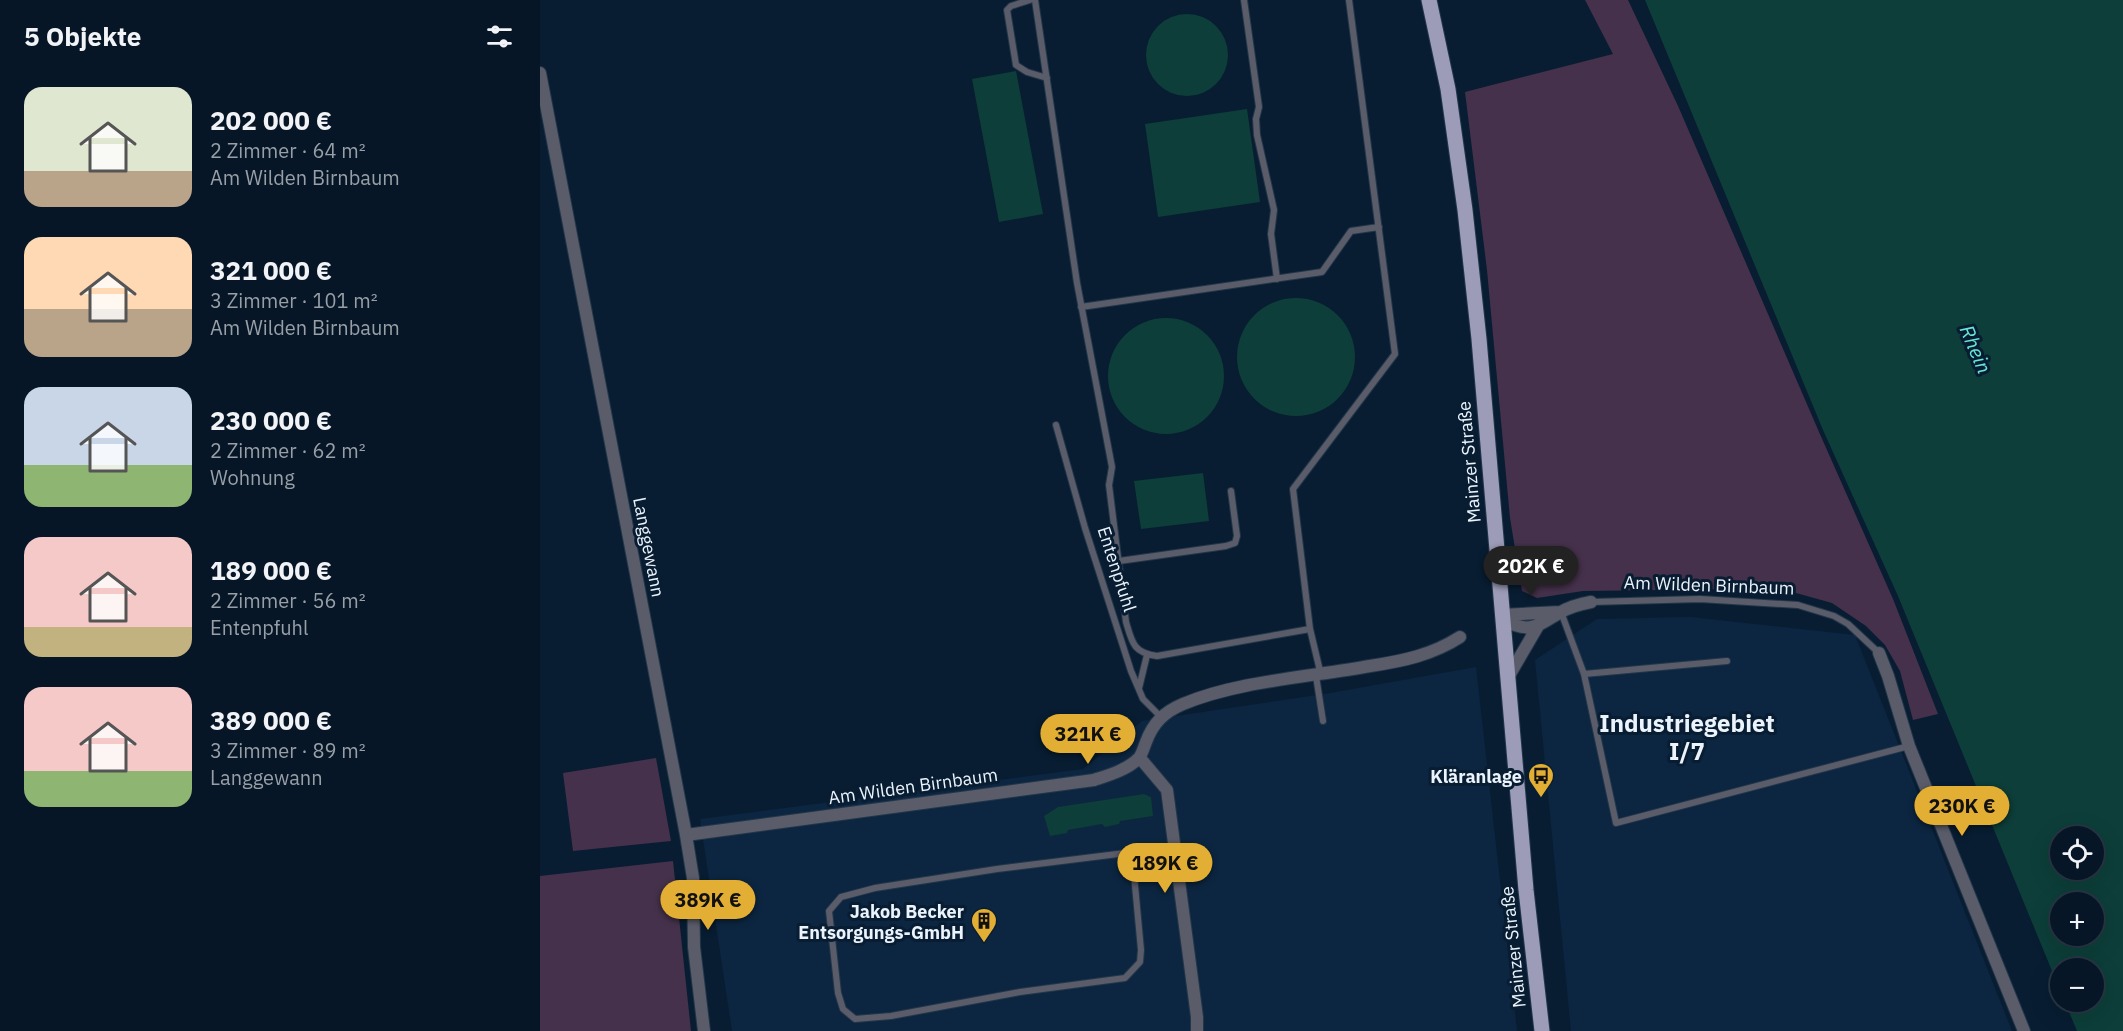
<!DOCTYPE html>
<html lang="de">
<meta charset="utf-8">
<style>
:root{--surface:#061626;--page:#142332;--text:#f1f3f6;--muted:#989fa7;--line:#273543;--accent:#e3ae34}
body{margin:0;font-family:"IBM Plex Sans",sans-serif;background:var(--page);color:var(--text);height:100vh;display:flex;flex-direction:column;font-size:22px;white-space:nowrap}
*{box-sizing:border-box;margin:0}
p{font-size:20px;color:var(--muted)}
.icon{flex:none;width:33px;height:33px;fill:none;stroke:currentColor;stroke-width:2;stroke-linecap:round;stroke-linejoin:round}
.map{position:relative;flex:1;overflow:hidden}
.panel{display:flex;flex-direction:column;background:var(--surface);width:540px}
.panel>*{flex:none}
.fabs{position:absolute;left:1510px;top:826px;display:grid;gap:12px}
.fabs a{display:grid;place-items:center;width:54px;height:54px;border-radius:50%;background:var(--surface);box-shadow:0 6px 24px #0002,0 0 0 2px var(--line);font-size:30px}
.price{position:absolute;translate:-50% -51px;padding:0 14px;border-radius:21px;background:var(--accent);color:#111;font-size:20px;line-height:39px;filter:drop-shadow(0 2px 3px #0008)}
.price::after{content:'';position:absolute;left:50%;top:36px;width:18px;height:14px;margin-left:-9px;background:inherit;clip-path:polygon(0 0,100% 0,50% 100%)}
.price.active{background:#222;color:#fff}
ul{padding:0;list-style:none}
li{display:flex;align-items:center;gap:18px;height:150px;padding:0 24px}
li span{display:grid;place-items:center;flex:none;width:168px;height:120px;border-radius:18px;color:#555}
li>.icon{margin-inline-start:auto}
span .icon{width:72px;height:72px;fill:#fffc;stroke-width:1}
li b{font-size:26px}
h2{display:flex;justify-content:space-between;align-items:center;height:72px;padding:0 24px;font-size:26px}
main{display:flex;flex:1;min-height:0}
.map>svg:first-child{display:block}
.built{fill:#0c2641}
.green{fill:#45314b}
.water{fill:#0d3e39;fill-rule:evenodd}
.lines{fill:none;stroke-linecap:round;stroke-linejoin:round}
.service-casing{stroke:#23374a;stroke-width:8}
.minor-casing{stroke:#23374a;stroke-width:14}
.primary-casing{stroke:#23374a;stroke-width:17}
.service{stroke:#5b5c6a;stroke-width:6}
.minor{stroke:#5b5c6a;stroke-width:12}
.primary{stroke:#9c9cb9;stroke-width:15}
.labels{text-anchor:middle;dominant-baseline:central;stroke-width:6;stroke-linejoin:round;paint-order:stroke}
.street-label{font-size:18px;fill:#ebf3fc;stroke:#081d32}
.poi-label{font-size:18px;font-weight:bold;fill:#ebf3fc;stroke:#081d32;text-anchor:end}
.water-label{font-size:20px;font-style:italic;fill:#66e6d6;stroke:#081d32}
.district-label{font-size:24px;font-weight:bold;fill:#ebf3fc;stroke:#081d32}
</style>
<main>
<section class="panel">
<h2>5 Objekte<svg class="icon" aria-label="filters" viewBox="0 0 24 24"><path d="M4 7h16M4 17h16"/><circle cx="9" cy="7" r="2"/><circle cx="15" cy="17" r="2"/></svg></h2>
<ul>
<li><span style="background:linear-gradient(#dfe7d0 70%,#b9a48a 0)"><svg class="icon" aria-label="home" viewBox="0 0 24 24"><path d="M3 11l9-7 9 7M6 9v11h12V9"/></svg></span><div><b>202 000 €</b><p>2 Zimmer · 64 m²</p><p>Am Wilden Birnbaum</p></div></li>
<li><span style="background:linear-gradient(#ffd9b3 60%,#b9a48a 0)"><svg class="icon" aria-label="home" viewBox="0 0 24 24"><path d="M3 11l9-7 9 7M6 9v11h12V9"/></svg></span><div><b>321 000 €</b><p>3 Zimmer · 101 m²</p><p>Am Wilden Birnbaum</p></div></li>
<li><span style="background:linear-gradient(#c9d6e8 65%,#8fb573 0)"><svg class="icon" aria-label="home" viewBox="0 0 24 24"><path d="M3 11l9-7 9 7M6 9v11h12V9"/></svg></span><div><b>230 000 €</b><p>2 Zimmer · 62 m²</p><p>Wohnung</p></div></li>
<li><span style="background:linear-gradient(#f6c9c9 75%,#c2b280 0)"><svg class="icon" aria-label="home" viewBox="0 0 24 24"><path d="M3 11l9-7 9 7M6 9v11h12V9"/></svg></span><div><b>189 000 €</b><p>2 Zimmer · 56 m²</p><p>Entenpfuhl</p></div></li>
<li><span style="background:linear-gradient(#f6c9c9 70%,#8fb573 0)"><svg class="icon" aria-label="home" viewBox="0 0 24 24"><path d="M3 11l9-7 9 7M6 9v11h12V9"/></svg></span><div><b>389 000 €</b><p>3 Zimmer · 89 m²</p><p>Langgewann</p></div></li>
</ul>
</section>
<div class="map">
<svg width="1583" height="1031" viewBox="0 0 1583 1031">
<rect width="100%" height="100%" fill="#081d32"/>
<path class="built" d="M1150 617 1315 635 1472 1031H1031L995 660 1057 619Z
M936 667 977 1031H192L160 819 543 769 602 721 790 693Z"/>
<path class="green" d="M1045 0H1088L1138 106 1279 432 1353 599 1398 714 1373 720 1360 671 1345 645 1326 626 1292 603 1256 593 1197 589 1043 591 997 598 982 591 970 518 947 270 925 92 1073 54Z
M116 758 131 841 33 851 23 773Z
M133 861 151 1031H0V876Z"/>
<path class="water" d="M1105 0H1583V1031H1537L1525 1002H1554V969H1521V993L1358 596 1283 430ZM1521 837H1554V870H1521ZM1521 903H1554V936H1521Z
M606 55a41 41 0 1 1 82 0a41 41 0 1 1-82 0Z
M476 71 503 214 459 222 432 79Z
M707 109 720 202 618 217 605 124Z
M697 357a59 59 0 1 1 118 0a59 59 0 1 1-118 0Z
M568 376a58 58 0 1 1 116 0a58 58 0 1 1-116 0Z
M663 473 669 521 601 529 594 481Z
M604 794 611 797 613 816 580 821 579 824 565 827 562 824 528 830 527 833 510 836 504 816 518 807Z"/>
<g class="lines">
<defs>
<path id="service" d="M490 0 471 6 467 10 476 65 487 72 507 78
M495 0 537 283 572 467 569 485 586 622C592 642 593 653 617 656L770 629
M704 0 719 107 716 119 717 135 734 210 731 234 737 279
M541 307 782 272 811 231 839 227
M516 425 545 528 591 671 603 699 620 716
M579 561 686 546 695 543 697 536 691 491
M1051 602 1160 599 1258 605 1294 616 1308 624 1339 653
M1021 612 1044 674 1076 823 1369 746
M1044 674 1187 661
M781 675 770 629 753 489 855 354 809 0
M776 676 783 721
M599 688 607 655
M592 853 601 950 600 962 585 978 480 992 351 1016 315 1019 303 1009 298 993 289 911 301 897 335 888 457 869 634 847"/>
<path id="minor" d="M0 73 146 835 153 878 154 947 164 1031
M962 615 1020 612
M962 620C991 633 994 628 1019 613 1029 607 1040 604 1051 602
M1339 653 1348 676 1369 746 1484 1031
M967 679 998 626
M600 758 627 790 657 1017V1031
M146 835 554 780C569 775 587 770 599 758 602 754 604 747 606 742 613 723 624 712 643 704 698 681 770 677 830 666 863 661 892 655 920 637"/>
<path id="primary" d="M889 0 908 89 925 210 939 339 986 890 1002 1031"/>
</defs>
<use href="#service" class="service-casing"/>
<use href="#minor" class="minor-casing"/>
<use href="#primary" class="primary-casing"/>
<use href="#service" class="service"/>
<use href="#minor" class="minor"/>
<use href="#primary" class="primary"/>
</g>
<defs>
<symbol id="bus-pin" viewBox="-11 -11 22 30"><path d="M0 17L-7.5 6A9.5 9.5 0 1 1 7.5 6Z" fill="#e3ae34" stroke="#081d32"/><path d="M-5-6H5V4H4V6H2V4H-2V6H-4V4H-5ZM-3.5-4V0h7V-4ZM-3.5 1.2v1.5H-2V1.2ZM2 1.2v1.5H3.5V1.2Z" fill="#111"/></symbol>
<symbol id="building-pin" viewBox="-11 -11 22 30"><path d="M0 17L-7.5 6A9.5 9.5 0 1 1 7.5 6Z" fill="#e3ae34" stroke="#081d32"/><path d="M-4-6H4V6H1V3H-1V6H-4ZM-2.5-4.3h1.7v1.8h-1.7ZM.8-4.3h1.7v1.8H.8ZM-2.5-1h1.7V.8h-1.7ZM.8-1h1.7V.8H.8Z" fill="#111"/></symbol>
</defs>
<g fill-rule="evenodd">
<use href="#bus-pin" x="986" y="761" width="30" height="40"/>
<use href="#building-pin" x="429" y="906" width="30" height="40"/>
</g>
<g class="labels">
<g class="street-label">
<text transform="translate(929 462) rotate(-95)">Mainzer Straße</text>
<text transform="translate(109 547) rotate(79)">Langgewann</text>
<text transform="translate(577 569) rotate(72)">Entenpfuhl</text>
<text transform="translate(1169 585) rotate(2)">Am Wilden Birnbaum</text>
<text transform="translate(373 786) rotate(-8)">Am Wilden Birnbaum</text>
<text transform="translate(973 947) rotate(-96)">Mainzer Straße</text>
</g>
<g class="poi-label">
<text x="982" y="776">Kläranlage</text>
<text x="424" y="911">Jakob Becker<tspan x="424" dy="21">Entsorgungs-GmbH</tspan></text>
</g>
<g class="water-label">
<text transform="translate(1436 349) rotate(67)">Rhein</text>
</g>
<g class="district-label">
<text x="1147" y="723">Industriegebiet<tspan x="1147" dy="28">I/7</tspan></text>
</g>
</g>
</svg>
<div class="fabs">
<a><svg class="icon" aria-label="locate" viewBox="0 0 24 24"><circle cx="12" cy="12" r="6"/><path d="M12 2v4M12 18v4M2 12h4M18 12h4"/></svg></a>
<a>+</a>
<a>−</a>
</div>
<b class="price active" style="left:991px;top:597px">202K €</b>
<b class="price" style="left:548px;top:765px">321K €</b>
<b class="price" style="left:1422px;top:837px">230K €</b>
<b class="price" style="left:625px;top:894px">189K €</b>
<b class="price" style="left:168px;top:931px">389K €</b>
</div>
</main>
